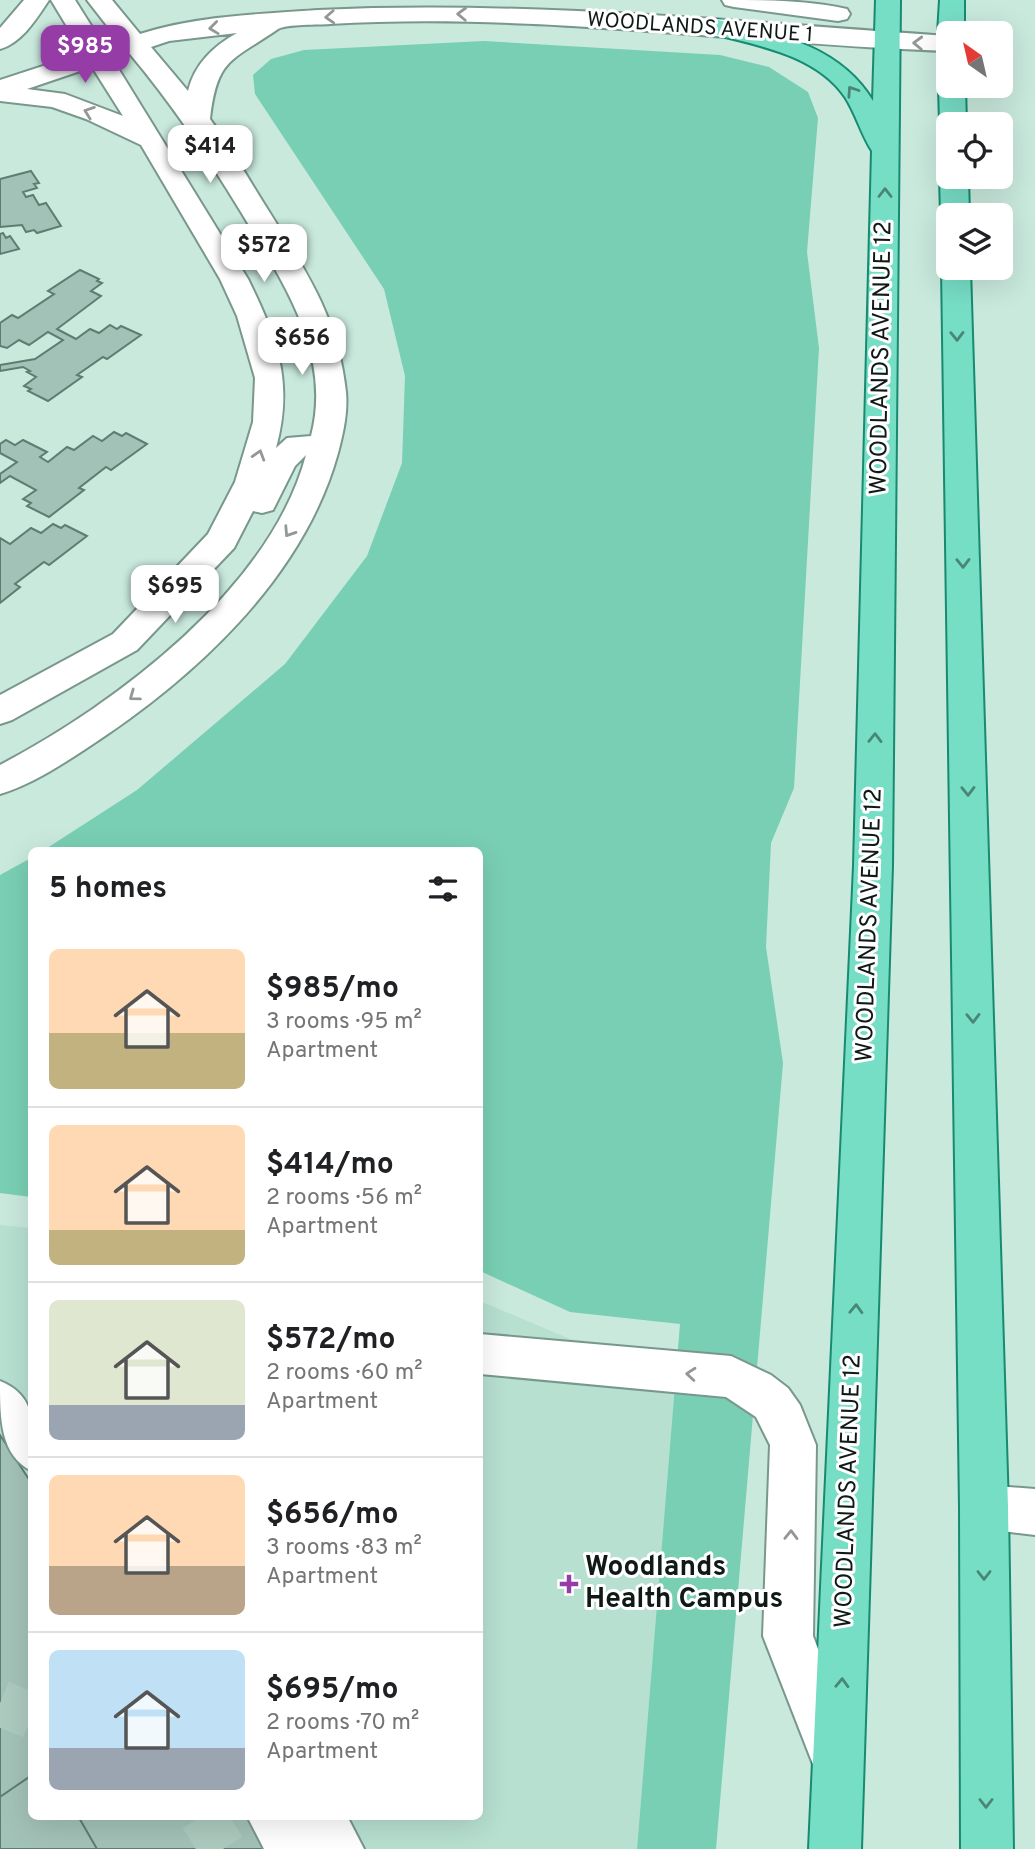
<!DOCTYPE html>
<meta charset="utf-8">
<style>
:root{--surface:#fff;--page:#f6f6f6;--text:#202124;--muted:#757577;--line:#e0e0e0;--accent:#963ca7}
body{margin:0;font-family:Overpass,sans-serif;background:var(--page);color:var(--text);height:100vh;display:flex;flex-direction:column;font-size:26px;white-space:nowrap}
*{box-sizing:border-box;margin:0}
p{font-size:23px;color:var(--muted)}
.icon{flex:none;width:38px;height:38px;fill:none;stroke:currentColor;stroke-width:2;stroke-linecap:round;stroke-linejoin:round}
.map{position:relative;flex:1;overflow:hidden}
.side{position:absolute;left:28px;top:847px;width:455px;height:973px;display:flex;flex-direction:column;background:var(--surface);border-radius:10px;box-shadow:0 7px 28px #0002}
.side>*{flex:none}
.needle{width:46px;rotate:326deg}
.controls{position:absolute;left:936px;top:21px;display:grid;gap:14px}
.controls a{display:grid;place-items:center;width:77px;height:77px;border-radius:10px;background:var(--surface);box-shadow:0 7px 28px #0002;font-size:35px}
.price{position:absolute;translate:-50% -60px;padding:0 16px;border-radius:14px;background:#fff;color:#222;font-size:23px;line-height:46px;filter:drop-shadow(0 2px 4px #0008)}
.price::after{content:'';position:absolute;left:50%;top:42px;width:21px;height:16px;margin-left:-10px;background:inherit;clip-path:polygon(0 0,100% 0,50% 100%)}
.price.on{background:var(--accent);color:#fff}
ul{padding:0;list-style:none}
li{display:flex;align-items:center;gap:21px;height:175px;padding:0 21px}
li+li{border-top:2px solid var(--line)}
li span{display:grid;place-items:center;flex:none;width:196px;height:140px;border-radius:10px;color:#555}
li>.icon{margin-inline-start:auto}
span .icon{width:84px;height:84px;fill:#fffc;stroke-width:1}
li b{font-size:30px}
h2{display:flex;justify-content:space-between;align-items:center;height:84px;padding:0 21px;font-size:30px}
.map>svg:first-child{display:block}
.built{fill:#b7e0d1}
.green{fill:#79cfb3}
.building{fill:#a3c2b7;stroke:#5f7c72;stroke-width:2}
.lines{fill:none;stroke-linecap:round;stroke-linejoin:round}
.minor-tunnel{stroke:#adcabf;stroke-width:46;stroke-dasharray:46 23;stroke-linecap:butt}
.minor-casing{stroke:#79978c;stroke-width:4}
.major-casing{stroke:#178b70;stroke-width:4}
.minor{fill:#fff;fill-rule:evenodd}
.major{fill:#77dec6;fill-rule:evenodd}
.oneway{stroke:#939896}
.oneway2{stroke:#488677}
.poi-dot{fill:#963ca7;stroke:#fff;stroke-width:2.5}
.labels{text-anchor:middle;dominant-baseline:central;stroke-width:6;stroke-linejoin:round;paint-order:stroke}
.far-street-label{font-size:21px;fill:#0f1a16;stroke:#fff}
.street-label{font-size:24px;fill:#0f1a16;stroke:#fff}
.near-poi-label{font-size:28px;font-weight:bold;fill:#0f1a16;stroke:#fff;text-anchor:start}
</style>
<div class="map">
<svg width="1035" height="1849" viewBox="0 0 1035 1849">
<rect width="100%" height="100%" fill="#c9e9dd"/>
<path class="built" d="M0 1225 31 1228 32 1816H480V1301L570 1339 678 1351 637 1849H0Z"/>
<path class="green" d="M484 41 720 55 769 67 808 92 818 118 807 252 819 348 794 788 771 843 766 947 783 1063 716 1849H637L680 1324 570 1312 480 1271V850H44L137 790 285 664 367 556 402 463 405 376 384 289 255 94 253 75 271 59 304 50Z
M31 858V1197L0 1193V875Z"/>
<path class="building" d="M31 171 39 183 34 184 37 188 23 192 26 197 33 195 39 205 46 203 61 226 37 233 34 230 26 232 22 225 0 227V179Z
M3 233 6 238 10 236 19 249 0 254V234Z
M80 270 99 279 97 281 102 283 91 291 101 296 57 329 76 339 90 329 99 333 110 325 117 329 121 326 141 335 107 359 103 357 77 375 82 377 48 401 28 391 31 389 24 386 36 377 27 372 30 371 23 367 0 371V365L35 359 63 340 48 332 29 345 19 340 7 348 0 346V323L12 315 18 318 54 294 48 291Z
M114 432 122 436 126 433 147 444 111 470 106 467 79 488 84 490 49 517 27 506 31 503 23 499 36 490 10 476 0 483V474L17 462 0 453V444L6 440 15 445 23 440 47 452 40 457 48 462 67 447 74 450 93 436 102 441Z
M53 524 61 528 65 525 87 536 49 565 44 562 15 584 20 587 0 603V538L10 544 31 528 41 533Z
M0 1435 32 1484V1816H246L267 1849H0Z
M32 1775V1816H78L97 1849H0V1797Z"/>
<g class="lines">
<path class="minor-tunnel" d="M0 1703 32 1716
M202 1816 223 1849"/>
<defs>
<path id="minor" d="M24 0H49C37 18 22 43 0 49V28Z
M51 0H75L104 46 119 41 87 0H112L140 34C195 16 260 14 318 10 528 0 739 22 948 36V51C743 44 537 12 330 24 320 25 286 24 278 29 232 61 217 57 210 119 232 149 250 182 270 213 307 273 338 318 346 392 348 413 343 434 338 453 303 580 191 681 84 750 58 767 30 785 0 794V765C116 704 271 588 306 455L295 466 273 510 262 513 253 511 234 548 137 650 12 720 0 724V695L113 634 208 534 235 482 253 422 255 378 237 316 220 279 141 145 86 119 52 107 0 101V80L83 53ZM237 33C214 46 195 63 188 91L151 47 169 41ZM130 54C172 104 207 156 241 212 281 279 333 353 311 436L287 438 276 448C294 382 277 338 248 279L113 60ZM92 67 123 116 65 94 27 89Z
M722 0C764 0 806 0 847 9L850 14 847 19 838 21 734 7 725 5Z
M480 1334 731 1356 771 1375 788 1388 800 1405 816 1445 813 1636 859 1754 852 1772 834 1779 816 1772 763 1636 770 1445 756 1417 726 1397 480 1374Z
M0 1381C41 1397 32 1434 32 1471 0 1456 0 1418 0 1381Z
M984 1485 1035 1489V1535L984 1529 967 1523 960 1507 967 1491Z
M247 1816H347L364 1849H264Z"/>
<path id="major" d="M876 0H900L892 866 861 1849H809L854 866 872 151C861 134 856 114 845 97 816 54 755 45 709 33L705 28 709 23 718 20C777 34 839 45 873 101Z
M940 0H964V33H948V40L938 33Z
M948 79V86H965L966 124H948V131L940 124 939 86Z
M948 170V177H968L969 215H948V222L941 215 940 177Z
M948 261V268H970L1008 1507 1013 1849H961L960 1507 942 268Z"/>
</defs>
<use href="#minor" class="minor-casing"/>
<use href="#major" class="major-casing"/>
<use href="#minor" class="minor"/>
<use href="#major" class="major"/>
</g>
<defs><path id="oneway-chevron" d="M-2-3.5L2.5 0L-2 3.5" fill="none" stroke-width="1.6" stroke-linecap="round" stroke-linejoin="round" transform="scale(1.75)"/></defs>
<g class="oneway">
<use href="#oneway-chevron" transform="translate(462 14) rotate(-178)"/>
<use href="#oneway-chevron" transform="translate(330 17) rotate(177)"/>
<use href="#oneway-chevron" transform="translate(214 28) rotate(173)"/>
<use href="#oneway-chevron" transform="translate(918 43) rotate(-178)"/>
<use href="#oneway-chevron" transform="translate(89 112) rotate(-160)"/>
<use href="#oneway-chevron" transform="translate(259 455) rotate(-73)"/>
<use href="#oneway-chevron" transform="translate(289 532) rotate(123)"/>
<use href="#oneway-chevron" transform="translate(134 696) rotate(144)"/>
<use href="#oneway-chevron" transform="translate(691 1374) rotate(-175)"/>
<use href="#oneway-chevron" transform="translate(791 1535) rotate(-89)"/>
</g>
<g class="oneway2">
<use href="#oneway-chevron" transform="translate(852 91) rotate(-124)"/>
<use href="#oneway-chevron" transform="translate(885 193) rotate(-90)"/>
<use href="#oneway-chevron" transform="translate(957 336) rotate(89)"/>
<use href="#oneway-chevron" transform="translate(963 563) rotate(89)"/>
<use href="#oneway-chevron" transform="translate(875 738) rotate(-89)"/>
<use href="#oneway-chevron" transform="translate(968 791) rotate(89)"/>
<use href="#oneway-chevron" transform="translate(973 1018) rotate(89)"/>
<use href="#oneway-chevron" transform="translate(856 1309) rotate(-88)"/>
<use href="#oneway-chevron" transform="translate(984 1575) rotate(90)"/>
<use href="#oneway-chevron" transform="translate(842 1683) rotate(-88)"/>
<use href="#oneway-chevron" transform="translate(986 1803) rotate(90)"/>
</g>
<path class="poi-dot" d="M565.5 1573.5h7v7h7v7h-7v7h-7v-7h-7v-7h7z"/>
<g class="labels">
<g class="far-street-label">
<text transform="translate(700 28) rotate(4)">WOODLANDS AVENUE 1</text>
</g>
<g class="street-label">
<text transform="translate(882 358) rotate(-89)">WOODLANDS AVENUE 12</text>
<text transform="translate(870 925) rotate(-88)">WOODLANDS AVENUE 12</text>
<text transform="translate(849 1491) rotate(-88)">WOODLANDS AVENUE 12</text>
</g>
<g class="near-poi-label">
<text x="585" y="1568">Woodlands<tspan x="585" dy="32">Health Campus</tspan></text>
</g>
</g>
</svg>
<div class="controls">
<a><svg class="needle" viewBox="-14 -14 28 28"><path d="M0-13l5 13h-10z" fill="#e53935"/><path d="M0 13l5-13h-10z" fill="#757577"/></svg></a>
<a><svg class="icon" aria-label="locate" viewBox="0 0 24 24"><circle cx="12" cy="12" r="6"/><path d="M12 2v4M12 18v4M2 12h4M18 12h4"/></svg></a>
<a><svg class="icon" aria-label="layers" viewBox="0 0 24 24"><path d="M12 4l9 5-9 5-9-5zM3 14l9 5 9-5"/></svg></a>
</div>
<b class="price on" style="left:85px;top:85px">$985</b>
<b class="price" style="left:210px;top:185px">$414</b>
<b class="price" style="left:264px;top:284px">$572</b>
<b class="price" style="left:302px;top:377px">$656</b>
<b class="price" style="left:175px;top:625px">$695</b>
<section class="side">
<h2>5 homes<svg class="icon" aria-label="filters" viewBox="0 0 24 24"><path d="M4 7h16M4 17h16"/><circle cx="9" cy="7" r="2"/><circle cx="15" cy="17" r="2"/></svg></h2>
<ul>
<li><span style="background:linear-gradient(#ffd9b3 60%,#c2b280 0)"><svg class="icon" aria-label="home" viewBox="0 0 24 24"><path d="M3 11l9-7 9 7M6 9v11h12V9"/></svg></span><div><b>$985/mo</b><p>3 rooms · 95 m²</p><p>Apartment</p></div></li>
<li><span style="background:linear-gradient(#ffd9b3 75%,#c2b280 0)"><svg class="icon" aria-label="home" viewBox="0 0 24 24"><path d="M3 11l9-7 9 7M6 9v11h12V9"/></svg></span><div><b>$414/mo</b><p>2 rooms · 56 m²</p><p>Apartment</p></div></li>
<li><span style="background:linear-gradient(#dfe7d0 75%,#9aa5b1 0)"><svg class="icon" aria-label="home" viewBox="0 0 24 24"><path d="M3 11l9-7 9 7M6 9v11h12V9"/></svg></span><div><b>$572/mo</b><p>2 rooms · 60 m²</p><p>Apartment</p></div></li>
<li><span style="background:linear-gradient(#ffd9b3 65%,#b9a48a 0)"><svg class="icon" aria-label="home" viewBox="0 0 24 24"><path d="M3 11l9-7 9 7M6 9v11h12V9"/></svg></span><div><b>$656/mo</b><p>3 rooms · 83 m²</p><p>Apartment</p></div></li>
<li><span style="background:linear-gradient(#bfe0f5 70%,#9aa5b1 0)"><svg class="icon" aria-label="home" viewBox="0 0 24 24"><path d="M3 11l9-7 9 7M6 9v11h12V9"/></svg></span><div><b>$695/mo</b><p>2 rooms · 70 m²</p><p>Apartment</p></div></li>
</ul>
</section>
</div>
